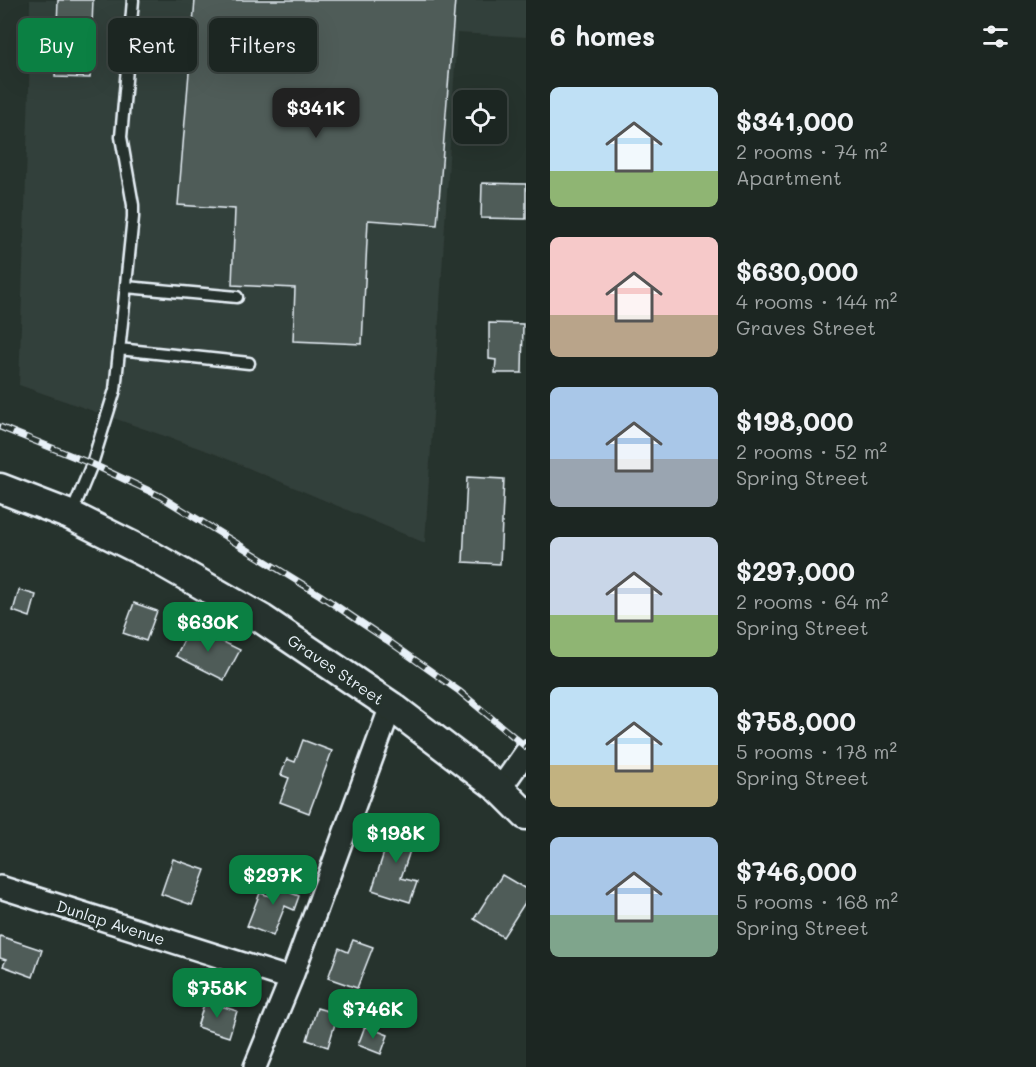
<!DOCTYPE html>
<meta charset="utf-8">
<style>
:root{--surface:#1c2622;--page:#29322f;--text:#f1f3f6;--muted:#a0a5a5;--line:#3a4340;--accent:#0b8043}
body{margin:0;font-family:Mali,sans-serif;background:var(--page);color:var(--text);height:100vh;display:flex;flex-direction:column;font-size:22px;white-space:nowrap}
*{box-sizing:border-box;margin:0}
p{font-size:20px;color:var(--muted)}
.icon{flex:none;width:33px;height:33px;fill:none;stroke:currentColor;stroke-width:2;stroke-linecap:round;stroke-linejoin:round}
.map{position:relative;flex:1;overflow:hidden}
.details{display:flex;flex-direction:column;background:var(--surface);width:510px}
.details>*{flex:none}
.hud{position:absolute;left:18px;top:18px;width:417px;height:54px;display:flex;gap:12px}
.controls{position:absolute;left:453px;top:90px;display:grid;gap:12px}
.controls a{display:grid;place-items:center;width:54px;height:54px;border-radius:9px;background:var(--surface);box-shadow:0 6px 24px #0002,0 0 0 2px var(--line);font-size:30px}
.price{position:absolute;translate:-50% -51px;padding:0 14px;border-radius:12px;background:var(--accent);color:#fff;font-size:20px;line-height:39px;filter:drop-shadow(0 2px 3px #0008)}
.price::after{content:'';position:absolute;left:50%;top:36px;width:18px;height:14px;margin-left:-9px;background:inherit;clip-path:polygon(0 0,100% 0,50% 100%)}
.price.current{background:#222;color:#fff}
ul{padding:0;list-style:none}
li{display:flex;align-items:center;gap:18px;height:150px;padding:0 24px}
li span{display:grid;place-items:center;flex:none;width:168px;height:120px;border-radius:9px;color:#555}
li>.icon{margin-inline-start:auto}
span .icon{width:72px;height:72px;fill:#fffc;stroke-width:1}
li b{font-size:26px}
h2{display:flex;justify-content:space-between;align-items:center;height:72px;padding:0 24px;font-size:26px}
.tag{padding:0 21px;border-radius:9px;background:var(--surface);box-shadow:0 6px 24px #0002,0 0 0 2px var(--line);font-size:21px;line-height:54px}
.tag.current{background:var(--accent);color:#fff}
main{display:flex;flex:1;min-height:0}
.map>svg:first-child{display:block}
.built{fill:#333f3a}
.building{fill:#505c59;stroke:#e8f1f8;stroke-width:1.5}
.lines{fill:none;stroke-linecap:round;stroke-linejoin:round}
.lane-casing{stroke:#e8f1f8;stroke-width:15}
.street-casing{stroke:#e8f1f8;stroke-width:26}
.secondary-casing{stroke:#e8f1f8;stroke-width:33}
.lane{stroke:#26332d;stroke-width:10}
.street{stroke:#26332d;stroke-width:21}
.secondary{stroke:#26332d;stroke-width:28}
.rail-casing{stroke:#e8f1f8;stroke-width:7}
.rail{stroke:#26332d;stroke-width:4.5;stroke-dasharray:14;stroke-linecap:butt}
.labels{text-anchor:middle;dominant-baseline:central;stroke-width:5;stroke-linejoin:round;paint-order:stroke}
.street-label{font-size:16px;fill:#e8f1f8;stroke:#26332d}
</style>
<main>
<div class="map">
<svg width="526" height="1067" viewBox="0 0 526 1067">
<rect width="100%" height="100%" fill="#26332d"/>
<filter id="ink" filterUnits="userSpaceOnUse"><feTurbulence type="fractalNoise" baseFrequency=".0167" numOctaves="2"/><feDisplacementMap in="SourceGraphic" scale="12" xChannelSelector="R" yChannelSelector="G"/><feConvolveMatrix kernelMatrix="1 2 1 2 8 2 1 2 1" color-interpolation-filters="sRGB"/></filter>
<g filter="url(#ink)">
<path class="built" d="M30 0H526V37L457 33 425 543 213 453 19 385 29 88Z"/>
<path class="building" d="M58 0H93L90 78 55 77Z
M195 0H455L437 225 368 220 362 344 293 341 295 288 232 285 235 209 178 205Z
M482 183 526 184V219L481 218Z
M489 323 523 324 522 373H495L496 360 489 359Z
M467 477 504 479 500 564 463 562Z
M19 590 36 595 30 617 13 611Z
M134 603 157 611 146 641 123 633Z
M191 626 240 650 224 680 176 656Z
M303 740 332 751 309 813 280 802 289 778 281 775 287 759 295 762Z
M394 821 417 829 401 878 417 882 410 902 372 890Z
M173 859 205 870 192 905 161 894Z
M278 874 296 881 291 893 299 896 294 910 285 906 273 936 247 926 260 893 270 896Z
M502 875 526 889V901L503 937 474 919Z
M0 936 42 950 33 977 3 966 6 960 0 958Z
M353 940 373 947 357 988 328 978 339 948 348 952Z
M205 1001 237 1011 229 1037 197 1027Z
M317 1008 338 1014 328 1047 307 1040Z
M365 1026 388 1035 381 1054 358 1045Z"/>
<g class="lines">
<defs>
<path id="lane" d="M126 287 237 297
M119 349 249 363
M71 515 92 464 115 390 133 217V205L121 137 133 0"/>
<path id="street" d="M500 789 526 752
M0 887 291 979
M255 1067 291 979 391 706"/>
<path id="secondary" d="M0 488 70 515 150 555 262 619 391 706 500 789 526 815"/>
</defs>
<use href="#lane" class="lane-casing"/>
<use href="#street" class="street-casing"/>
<use href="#secondary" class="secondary-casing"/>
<use href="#lane" class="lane"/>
<use href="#street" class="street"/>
<use href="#secondary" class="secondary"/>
<defs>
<path id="rail" d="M0 427 92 464 160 496 320 595 387 640 459 691 526 747"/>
</defs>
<use href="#rail" class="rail-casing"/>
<use href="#rail" class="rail"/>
</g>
</g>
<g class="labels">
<g class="street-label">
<text transform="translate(336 669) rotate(34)">Graves Street</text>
<text transform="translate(111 922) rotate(18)">Dunlap Avenue</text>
</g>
</g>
</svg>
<div class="controls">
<a><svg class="icon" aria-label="locate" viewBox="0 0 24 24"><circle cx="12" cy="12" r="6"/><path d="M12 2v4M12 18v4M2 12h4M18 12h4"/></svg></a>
</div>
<b class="price current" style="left:316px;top:139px">$341K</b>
<b class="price" style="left:208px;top:653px">$630K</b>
<b class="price" style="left:396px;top:864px">$198K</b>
<b class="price" style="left:273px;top:906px">$297K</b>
<b class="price" style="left:217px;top:1019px">$758K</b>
<b class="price" style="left:373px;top:1040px">$746K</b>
<div class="hud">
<a class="tag current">Buy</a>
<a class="tag">Rent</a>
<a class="tag">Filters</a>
</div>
</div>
<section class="details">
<h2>6 homes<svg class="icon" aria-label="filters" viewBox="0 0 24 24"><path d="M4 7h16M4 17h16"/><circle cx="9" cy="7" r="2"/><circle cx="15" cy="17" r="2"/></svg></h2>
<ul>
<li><span style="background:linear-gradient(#bfe0f5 70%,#8fb573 0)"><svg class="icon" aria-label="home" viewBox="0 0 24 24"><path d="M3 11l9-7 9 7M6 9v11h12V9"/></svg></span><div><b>$341,000</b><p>2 rooms · 74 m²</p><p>Apartment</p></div></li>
<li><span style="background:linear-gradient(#f6c9c9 65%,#b9a48a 0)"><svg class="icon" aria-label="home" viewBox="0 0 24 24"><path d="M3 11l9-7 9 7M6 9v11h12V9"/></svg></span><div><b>$630,000</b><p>4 rooms · 144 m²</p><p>Graves Street</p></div></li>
<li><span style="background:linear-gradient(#a9c7e8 60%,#9aa5b1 0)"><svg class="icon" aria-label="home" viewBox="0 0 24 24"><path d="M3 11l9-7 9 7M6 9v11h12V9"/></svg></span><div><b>$198,000</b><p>2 rooms · 52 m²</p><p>Spring Street</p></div></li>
<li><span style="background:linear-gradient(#c9d6e8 65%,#8fb573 0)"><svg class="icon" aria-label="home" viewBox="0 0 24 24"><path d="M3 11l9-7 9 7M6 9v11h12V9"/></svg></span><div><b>$297,000</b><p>2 rooms · 64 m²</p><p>Spring Street</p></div></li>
<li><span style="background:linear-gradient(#bfe0f5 65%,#c2b280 0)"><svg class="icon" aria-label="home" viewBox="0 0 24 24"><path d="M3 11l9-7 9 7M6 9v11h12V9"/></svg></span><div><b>$758,000</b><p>5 rooms · 178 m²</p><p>Spring Street</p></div></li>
<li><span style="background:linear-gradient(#a9c7e8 65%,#7fa58c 0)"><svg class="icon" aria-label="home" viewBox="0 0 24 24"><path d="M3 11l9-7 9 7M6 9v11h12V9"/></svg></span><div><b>$746,000</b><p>5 rooms · 168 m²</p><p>Spring Street</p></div></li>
</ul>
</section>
</main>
